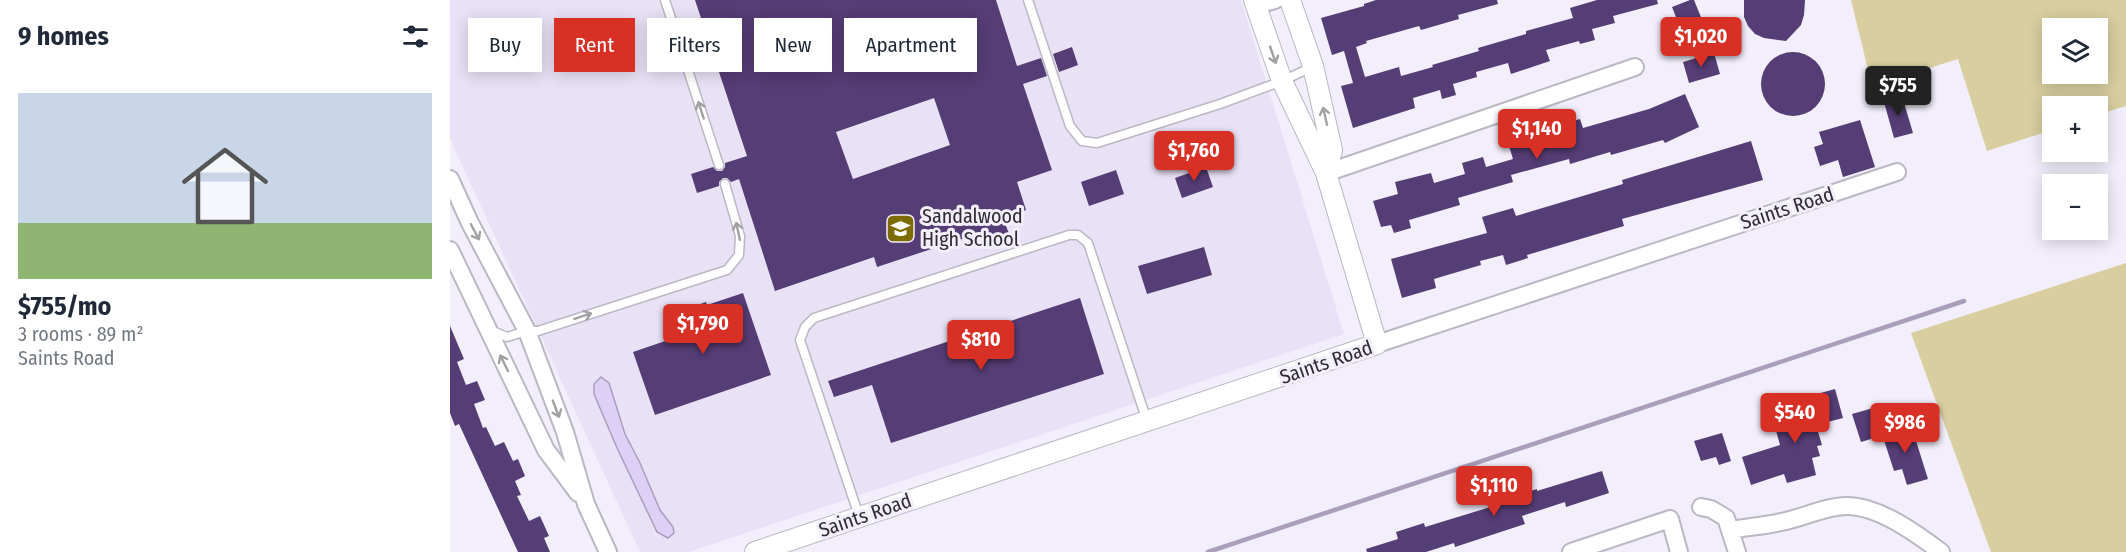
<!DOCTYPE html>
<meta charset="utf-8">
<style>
:root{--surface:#fff;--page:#f6f6f7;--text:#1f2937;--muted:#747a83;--accent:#d93025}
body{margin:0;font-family:"Fira Sans Condensed",sans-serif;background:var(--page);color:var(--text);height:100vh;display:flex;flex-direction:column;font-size:22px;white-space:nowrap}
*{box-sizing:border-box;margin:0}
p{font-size:20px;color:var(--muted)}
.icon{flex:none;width:33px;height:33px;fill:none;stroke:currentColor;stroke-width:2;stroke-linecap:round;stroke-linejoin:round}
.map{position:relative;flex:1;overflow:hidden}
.panel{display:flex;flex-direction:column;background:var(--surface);width:450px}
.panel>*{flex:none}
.banner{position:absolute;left:18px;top:18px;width:570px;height:54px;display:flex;gap:12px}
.tools{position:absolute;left:1592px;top:18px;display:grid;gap:12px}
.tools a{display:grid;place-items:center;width:66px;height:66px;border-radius:0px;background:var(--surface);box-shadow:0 3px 15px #0003;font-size:30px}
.price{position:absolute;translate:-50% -51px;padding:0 14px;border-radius:6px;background:var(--accent);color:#fff;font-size:20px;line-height:39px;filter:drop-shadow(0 2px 3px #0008)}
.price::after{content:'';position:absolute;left:50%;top:36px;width:18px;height:14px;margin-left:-9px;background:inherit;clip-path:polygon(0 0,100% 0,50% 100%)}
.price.on{background:#222;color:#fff}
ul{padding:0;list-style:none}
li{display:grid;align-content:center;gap:12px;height:318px;padding:0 18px}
li span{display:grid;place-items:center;height:186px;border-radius:0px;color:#555}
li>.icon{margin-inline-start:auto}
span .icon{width:108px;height:108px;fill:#fffc;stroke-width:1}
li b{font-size:26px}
h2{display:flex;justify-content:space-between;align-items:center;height:72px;padding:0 18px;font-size:26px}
.pill{padding:0 21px;border-radius:0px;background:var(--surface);box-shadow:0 3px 15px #0003;font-size:21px;line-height:54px}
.pill.on{background:var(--accent);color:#fff}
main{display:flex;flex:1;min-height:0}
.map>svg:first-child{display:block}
.built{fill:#e9e2f6}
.green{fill:#d8cea0;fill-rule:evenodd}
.water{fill:#decff7;stroke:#aa9ebc;stroke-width:1.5}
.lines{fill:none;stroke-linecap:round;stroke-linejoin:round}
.stream{stroke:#aa9ebc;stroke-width:4.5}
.building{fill:#553d75;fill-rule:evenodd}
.service-casing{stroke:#bbb7c3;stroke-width:11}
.minor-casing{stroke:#bbb7c3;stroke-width:20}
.tertiary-casing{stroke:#bbb7c3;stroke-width:22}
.service{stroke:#fff;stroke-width:8}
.minor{stroke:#fff;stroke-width:16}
.tertiary{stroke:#fff;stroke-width:20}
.oneway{stroke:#a1a0a3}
.labels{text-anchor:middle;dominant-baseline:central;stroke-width:6;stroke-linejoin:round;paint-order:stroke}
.street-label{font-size:20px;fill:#2f2d32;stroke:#f2eefb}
.poi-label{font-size:20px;fill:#2f2d32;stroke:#f2eefb;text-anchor:start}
</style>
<main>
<section class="panel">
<h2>9 homes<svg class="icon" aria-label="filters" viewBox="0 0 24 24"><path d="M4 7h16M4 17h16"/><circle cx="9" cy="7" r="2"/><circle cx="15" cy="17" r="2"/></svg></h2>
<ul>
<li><span style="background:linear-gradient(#c9d6e8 70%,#8fb573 0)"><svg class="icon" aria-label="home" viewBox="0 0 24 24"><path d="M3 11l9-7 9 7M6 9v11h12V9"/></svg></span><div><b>$755/mo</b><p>3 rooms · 89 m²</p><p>Saints Road</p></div></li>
</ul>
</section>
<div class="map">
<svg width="1676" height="552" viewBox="0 0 1676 552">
<rect width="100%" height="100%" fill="#f2eefb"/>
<path class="built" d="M0 0H791L894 334 239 552H190L0 139Z"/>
<path class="green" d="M1401 0H1676V106L1647 115V106H1602V130L1537 151 1508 59 1422 86ZM1602 28H1647V74H1602Z
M1676 263V552H1541L1461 333Z"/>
<path class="water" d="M151 377 159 383 175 434 190 463 210 510 223 527 224 533 218 538 207 532 167 448 144 394V384Z"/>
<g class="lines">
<path class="stream" d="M758 552 1514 301"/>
</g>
<path class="building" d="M245 0H546L567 66 591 58 597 76 573 84 602 170 567 182 576 210 553 218 561 239 538 247 533 232 427 267 424 257 325 291 289 179 281 182 277 178H273L269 182V186L247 193 241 174 263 167 267 171H272L275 167V163L297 156ZM484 98 500 145 403 179 386 132Z
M926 0H1047L1048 4 1008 15 1009 19 971 30 969 26 916 41 917 43 906 47 915 77 949 67 951 76 983 67 982 65 1029 51 1028 48 1076 34V31L1123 18 1120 8 1147 0H1207L1208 4 1163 16 1165 23 1142 29 1145 40 1130 44 1129 41 1096 50 1100 61 1061 74 1058 63 1026 72 1027 77 1003 84 1006 95 992 99 990 90 963 98 965 108 903 128 891 86 903 83 894 51 882 55 871 18 914 6V4Z
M1240 0H1244L1257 32 1235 40 1222 7Z
M1294 0H1355L1354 15 1351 25 1336 41 1314 38 1305 34 1298 26 1294 17Z
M622 47 628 65 609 72 603 54Z
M1311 84a32 32 0 1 1 64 0a32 32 0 1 1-64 0Z
M1264 53 1270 74 1239 83 1233 62Z
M1235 94 1249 127 1215 143 1213 140 1161 155 1160 152 1120 164 1119 159 1061 175 1063 182 1008 198 1010 205 959 220 961 228 944 233 941 225 931 227 923 201 948 194 945 182 981 173 984 183 1015 174 1012 163 1033 157 1036 167 1063 159 1059 146 1111 131 1109 125 1130 119 1133 128 1199 109Z
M1452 96 1463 133 1444 138 1434 102Z
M1410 120 1425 167 1393 177 1388 160 1370 166 1364 147 1373 144 1369 132Z
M1301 141 1313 180 1172 219 1174 226 1077 255 1078 258 1056 265 1053 255 1030 261 1031 265 984 279 986 288 952 298 941 259 1037 233 1032 217 1063 208 1066 216 1173 184 1172 180Z
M756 167 763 187 732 198 725 178Z
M666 170 674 194 639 206 631 182Z
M754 247 762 275 697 294 688 266Z
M293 293 321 375 205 415 183 352 221 339 214 317 256 302 257 305Z
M630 298 654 374 441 443 422 385 384 397 378 381Z
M0 326 14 359 7 362 16 385 27 381 35 400 24 404 33 428 36 427 45 446 54 442 63 461 68 459 75 476 65 481 71 495 67 496 79 521 90 516 99 536 94 538 100 552H68L9 424 5 426 0 413Z
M1385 389 1393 418 1366 425 1372 445 1367 446 1370 456 1362 458 1366 475 1337 483 1334 474 1301 485 1292 457 1330 445 1325 427 1362 417 1356 397Z
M1423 408 1431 436 1411 442 1402 414Z
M1461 425 1478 479 1457 485 1452 469 1444 471 1432 434Z
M1272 433 1281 461 1269 465 1266 457 1251 461 1244 441Z
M1152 471 1159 493 1116 507 1115 502 1072 516 1075 524 1005 547 1004 543 976 552H917L916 549 948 539 946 532 974 523 975 527 1047 505 1046 502 1087 489V491Z"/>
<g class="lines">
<defs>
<path id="service" d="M215 0 269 165
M578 0 620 126 632 141 647 143 770 104 832 81 862 67
M40 330 57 337 77 331H88L277 270 289 255 290 236 275 184
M409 516 350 340 355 327 364 318 619 235H628L638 243 697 421"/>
<path id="minor" d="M806 5 825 0
M876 173 1185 67
M0 179 20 223 77 331 115 432 136 504 158 552
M0 250 96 450 128 493
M927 344 1447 172
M1251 507 1261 509 1276 518 1287 552
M1281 530C1297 527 1314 526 1331 522 1353 518 1375 506 1397 506 1429 506 1467 534 1491 552
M1121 552 1220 519 1229 552"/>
<path id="tertiary" d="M840 0 863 66 882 150 876 173
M305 552 927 344 876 173 832 81 804 0"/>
</defs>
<use href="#service" class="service-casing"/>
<use href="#minor" class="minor-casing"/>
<use href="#tertiary" class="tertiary-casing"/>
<use href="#service" class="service"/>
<use href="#minor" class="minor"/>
<use href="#tertiary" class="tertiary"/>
</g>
<defs><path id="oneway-shaft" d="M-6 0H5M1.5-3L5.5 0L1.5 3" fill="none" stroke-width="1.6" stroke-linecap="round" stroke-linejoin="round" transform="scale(1.5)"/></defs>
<g class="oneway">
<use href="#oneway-shaft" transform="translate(823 55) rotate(71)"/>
<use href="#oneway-shaft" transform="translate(251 110) rotate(-108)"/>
<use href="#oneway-shaft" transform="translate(875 116) rotate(-103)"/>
<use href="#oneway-shaft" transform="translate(288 231) rotate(-102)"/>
<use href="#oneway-shaft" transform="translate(25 232) rotate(62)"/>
<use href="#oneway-shaft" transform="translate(133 316) rotate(-18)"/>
<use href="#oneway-shaft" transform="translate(54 363) rotate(-116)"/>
<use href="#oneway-shaft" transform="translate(106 409) rotate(69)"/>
</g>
<defs>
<symbol id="school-square" viewBox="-11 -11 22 22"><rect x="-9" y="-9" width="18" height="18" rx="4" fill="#7d6b03" stroke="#f2eefb"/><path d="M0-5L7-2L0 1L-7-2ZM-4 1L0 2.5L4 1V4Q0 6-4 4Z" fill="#fff"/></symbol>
</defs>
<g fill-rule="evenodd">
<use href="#school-square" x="434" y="212" width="33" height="33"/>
</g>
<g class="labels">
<g class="street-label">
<text transform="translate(1337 208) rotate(-18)">Saints Road</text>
<text transform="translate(876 362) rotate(-19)">Saints Road</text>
<text transform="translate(415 515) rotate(-19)">Saints Road</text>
</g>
<g class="poi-label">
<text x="472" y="216">Sandalwood<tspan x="472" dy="23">High School</tspan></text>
</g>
</g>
</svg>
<div class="tools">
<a><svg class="icon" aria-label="layers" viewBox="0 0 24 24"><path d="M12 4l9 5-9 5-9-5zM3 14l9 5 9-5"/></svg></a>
<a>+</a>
<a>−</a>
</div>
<b class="price" style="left:1251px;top:68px">$1,020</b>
<b class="price on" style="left:1448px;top:117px">$755</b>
<b class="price" style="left:1087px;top:160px">$1,140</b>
<b class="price" style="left:744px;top:182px">$1,760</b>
<b class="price" style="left:253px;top:355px">$1,790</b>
<b class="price" style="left:531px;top:371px">$810</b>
<b class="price" style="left:1345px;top:444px">$540</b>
<b class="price" style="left:1455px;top:454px">$986</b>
<b class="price" style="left:1044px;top:517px">$1,110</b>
<div class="banner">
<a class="pill">Buy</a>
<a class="pill on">Rent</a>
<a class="pill">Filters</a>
<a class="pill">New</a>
<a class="pill">Apartment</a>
</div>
</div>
</main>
